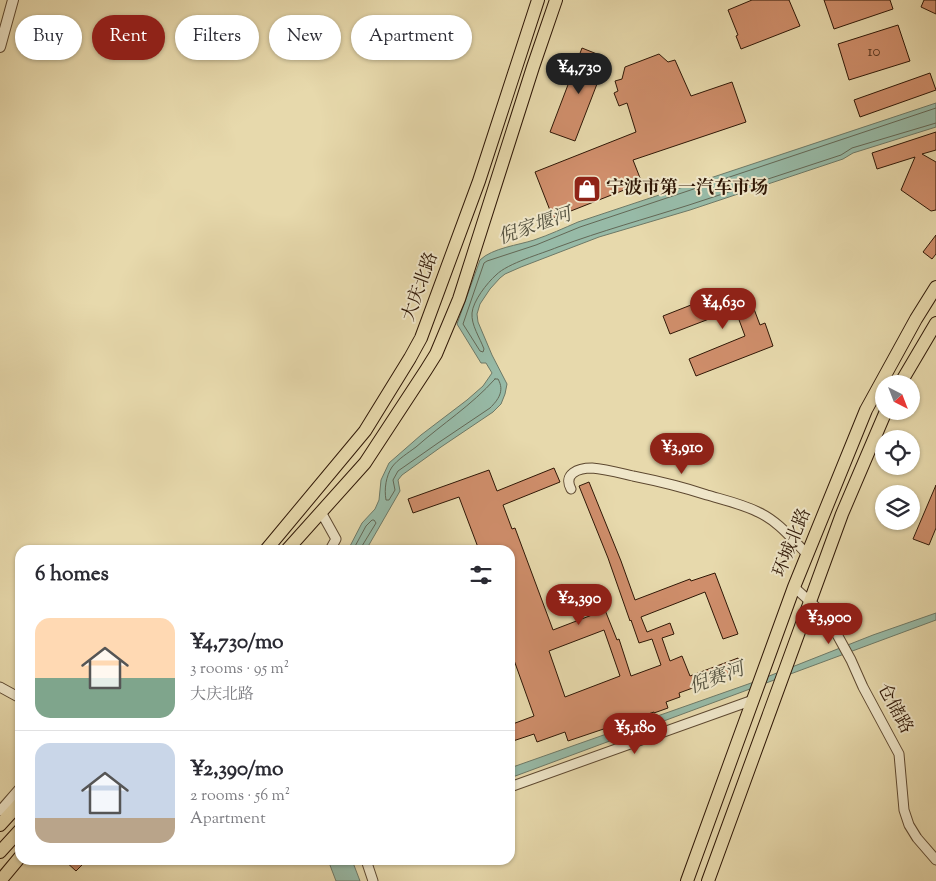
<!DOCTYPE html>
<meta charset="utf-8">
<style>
:root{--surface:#fff;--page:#f2f2f3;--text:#2b2b33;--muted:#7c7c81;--line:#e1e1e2;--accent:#8f2418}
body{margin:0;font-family:"Sorts Mill Goudy","Noto Serif SC",serif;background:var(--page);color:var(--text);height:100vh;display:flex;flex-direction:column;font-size:19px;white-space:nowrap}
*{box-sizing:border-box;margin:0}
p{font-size:16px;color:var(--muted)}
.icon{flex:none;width:28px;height:28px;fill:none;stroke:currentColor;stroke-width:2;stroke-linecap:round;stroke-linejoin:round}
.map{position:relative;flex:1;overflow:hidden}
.details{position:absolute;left:15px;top:545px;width:500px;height:320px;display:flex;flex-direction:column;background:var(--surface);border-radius:15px;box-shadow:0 1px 4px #0004}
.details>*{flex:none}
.guide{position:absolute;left:15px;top:15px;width:500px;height:45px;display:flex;gap:10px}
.needle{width:32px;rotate:138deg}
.buttons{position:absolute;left:875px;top:375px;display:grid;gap:10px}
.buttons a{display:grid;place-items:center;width:45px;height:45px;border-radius:50%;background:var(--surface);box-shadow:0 1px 4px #0004;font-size:25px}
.price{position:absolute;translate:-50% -42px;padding:0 11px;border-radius:18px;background:var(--accent);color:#fff;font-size:16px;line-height:32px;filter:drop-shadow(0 1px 2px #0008)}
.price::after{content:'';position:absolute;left:50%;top:30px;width:15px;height:11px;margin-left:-8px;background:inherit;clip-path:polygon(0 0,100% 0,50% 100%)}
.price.on{background:#222;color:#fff}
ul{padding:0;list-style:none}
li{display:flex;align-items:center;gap:15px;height:125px;padding:0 20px}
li+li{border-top:1px solid var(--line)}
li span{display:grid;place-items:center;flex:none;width:140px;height:100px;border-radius:15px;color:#555}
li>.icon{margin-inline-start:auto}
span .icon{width:60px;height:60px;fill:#fffc;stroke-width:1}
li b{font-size:21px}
h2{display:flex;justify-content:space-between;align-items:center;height:60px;padding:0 20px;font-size:21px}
.pill{padding:0 18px;border-radius:22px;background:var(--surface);box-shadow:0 1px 4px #0004;font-size:18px;line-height:45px}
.pill.on{background:var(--accent);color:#fff}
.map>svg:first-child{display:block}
.water{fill:#97baa7;stroke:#6d7967}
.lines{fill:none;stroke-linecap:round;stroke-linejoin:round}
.shore{stroke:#636856;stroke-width:1}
.building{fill:#cf8e6b;stroke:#2f1706;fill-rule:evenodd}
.minor-casing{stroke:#5d4830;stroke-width:11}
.tertiary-casing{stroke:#5d4830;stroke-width:12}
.primary-casing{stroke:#2f1706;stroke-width:14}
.minor{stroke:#efe6c9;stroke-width:9}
.tertiary{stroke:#efe6c9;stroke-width:10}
.primary{stroke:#e7d9ac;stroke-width:12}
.labels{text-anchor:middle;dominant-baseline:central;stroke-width:4;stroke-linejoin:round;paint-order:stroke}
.number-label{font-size:15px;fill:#57351f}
.poi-label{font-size:18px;font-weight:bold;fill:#2f1706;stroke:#efe6c9;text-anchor:start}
.street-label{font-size:18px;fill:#2f1706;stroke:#efe6c9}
.water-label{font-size:19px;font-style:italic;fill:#53503e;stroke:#efe6c9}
</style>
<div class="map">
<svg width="936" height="881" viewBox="0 0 936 881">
<rect width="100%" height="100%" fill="#e7d9ac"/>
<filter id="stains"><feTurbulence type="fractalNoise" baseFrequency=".004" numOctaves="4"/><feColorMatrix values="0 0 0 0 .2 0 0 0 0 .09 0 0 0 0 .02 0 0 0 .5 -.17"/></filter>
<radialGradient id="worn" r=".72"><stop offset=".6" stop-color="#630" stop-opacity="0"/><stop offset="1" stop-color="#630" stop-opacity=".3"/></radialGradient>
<path class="water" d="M936 103V127L853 153 843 159 690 210 599 237 521 267 505 274 500 278 490 289 480 304 477 314 478 322 492 355 507 384 505 394 501 404 493 412 441 447 402 475 398 480 400 491 366 550H348L362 523 375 509 379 500 381 480 389 463 421 435 467 400 483 386 492 373 486 363H481L457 324 480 260C492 248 519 245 534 240 549 235 564 228 578 222Z
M936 613V620L510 778V768L754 682 873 635Z
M328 860H352L360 881H336Z"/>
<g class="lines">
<path class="shore" d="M936 108 580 227 536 245 487 261 484 263 463 324 480 351 483 352 484 349C480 338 471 325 472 313 473 301 487 283 496 275 508 263 541 254 558 247 601 231 645 219 689 205 740 188 790 172 841 155L852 148 936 123
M495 379H498C505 391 498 400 490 408L438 443 398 471 393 480 395 490 389 500H386C384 489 386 476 392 467 398 459 408 453 416 447 442 424 472 405 495 379Z
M353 550 366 526 372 520H374L376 523 362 546V550"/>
</g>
<path class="building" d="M752 0H789L800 26 741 49 736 36 738 35 728 10Z
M824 0H890L893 9 834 29Z
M924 0H936V14L921 7Z
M898 25 910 61 849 80 838 44Z
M582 48 607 58 575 141 550 132Z
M659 54 668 62 675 60 691 96 732 82 746 122 633 160 642 183 553 218 535 172 636 132 627 103 619 106 614 93 618 91 615 81 622 79 625 67Z
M930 73 936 90 860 117 854 100Z
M936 132V150L922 154 936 162V210L931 211 901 190 915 157 877 169 872 153Z
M936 235V254L932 259 923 252Z
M741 289 746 291 748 293 760 325 765 323 773 346 696 376 689 359 745 336 735 309 670 334 663 316 719 294 720 297 726 295 728 301 738 290Z
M554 468 560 482 503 505 512 529 515 528 553 630 605 610 617 640 619 639 631 676 661 665 652 639 639 643 631 620 630 621 608 558 579 486 589 482 621 561 635 600 690 579 691 581 715 573 738 634 723 639 705 592 641 617 647 632 670 623 674 634 662 638 670 661 682 656 690 676 738 658 742 670 679 693 680 697 666 702 668 708 654 713V712L568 741 565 732 537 742 534 734 510 742V725L534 716 510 649V550H479L459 497 413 513 408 499 489 470 497 491ZM604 630 620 676 565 697 549 651Z
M936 485V528L929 545 913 539Z
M64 860H87L76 871Z"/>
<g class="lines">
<defs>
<path id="minor" d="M571 489C563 474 578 468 592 468 605 469 620 473 633 476 658 481 683 487 707 495 724 500 742 504 758 512 778 521 792 539 807 554
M321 512 336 539 330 550
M794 587 828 618 851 660 863 687 899 754 904 810 909 825 917 838 936 860
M0 687 20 698
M510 787 753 700
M0 811 20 788
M366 860 373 881"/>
<path id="tertiary" d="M0 47 13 0"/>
<path id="primary" d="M900 384 936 323
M266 550 365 431 410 358 421 338 479 181 538 0
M287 550 365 463 426 370 436 354 459 299 533 67 556 0
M0 825 20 803
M0 852 20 830
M0 881 20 857
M687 881 794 587 866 410 916 319 936 287
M708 881 842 514 886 411"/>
</defs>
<use href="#minor" class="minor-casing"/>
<use href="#tertiary" class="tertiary-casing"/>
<use href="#primary" class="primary-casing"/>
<use href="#minor" class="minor"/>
<use href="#tertiary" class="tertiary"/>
<use href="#primary" class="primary"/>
</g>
<defs>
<symbol id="shop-square" viewBox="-11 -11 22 22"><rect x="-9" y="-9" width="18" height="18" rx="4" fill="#8f2418" stroke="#efe6c9"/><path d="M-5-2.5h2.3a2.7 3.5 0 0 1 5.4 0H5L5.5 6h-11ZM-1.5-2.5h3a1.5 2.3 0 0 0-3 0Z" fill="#fff"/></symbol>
</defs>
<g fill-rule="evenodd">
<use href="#shop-square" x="571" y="173" width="32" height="32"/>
</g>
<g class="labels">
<g class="number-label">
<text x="874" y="52">10</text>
</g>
<g class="poi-label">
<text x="606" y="189">宁波市第一汽车市场</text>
</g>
<g class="street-label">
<text transform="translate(421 287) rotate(-70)">大庆北路</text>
<text transform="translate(793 543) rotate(-68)">环城北路</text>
<text transform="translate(894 709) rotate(62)">仓储路</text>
</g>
<g class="water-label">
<text transform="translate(535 227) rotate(-19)">倪家堰河</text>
<text transform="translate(717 679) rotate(-20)">倪赛河</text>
</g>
</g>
<rect width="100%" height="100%" filter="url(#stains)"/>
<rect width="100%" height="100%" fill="url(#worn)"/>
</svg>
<div class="buttons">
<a><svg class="needle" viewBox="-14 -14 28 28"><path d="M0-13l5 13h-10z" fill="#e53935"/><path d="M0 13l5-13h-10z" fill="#7c7c81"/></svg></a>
<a><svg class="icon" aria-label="locate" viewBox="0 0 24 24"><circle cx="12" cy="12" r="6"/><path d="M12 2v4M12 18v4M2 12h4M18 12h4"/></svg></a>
<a><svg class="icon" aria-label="layers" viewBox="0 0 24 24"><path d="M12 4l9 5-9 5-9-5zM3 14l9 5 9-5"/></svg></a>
</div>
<b class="price on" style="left:579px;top:95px">¥4,730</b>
<b class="price" style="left:723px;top:330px">¥4,630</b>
<b class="price" style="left:682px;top:475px">¥3,910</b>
<b class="price" style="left:579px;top:626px">¥2,390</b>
<b class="price" style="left:829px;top:645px">¥3,900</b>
<b class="price" style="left:635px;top:755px">¥5,180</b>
<div class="guide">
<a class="pill">Buy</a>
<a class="pill on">Rent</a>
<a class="pill">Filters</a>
<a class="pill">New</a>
<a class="pill">Apartment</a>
</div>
<section class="details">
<h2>6 homes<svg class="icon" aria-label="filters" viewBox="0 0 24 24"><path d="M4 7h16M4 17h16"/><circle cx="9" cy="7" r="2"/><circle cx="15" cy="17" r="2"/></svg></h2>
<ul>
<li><span style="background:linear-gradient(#ffd9b3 60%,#7fa58c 0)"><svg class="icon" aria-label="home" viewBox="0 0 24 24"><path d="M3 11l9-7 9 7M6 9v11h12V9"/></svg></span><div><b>¥4,730/mo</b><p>3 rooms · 95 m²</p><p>大庆北路</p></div></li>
<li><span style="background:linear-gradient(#c9d6e8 75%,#b9a48a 0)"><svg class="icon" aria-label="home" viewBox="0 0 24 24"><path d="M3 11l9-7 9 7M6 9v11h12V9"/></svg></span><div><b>¥2,390/mo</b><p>2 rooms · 56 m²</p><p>Apartment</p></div></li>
</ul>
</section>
</div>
